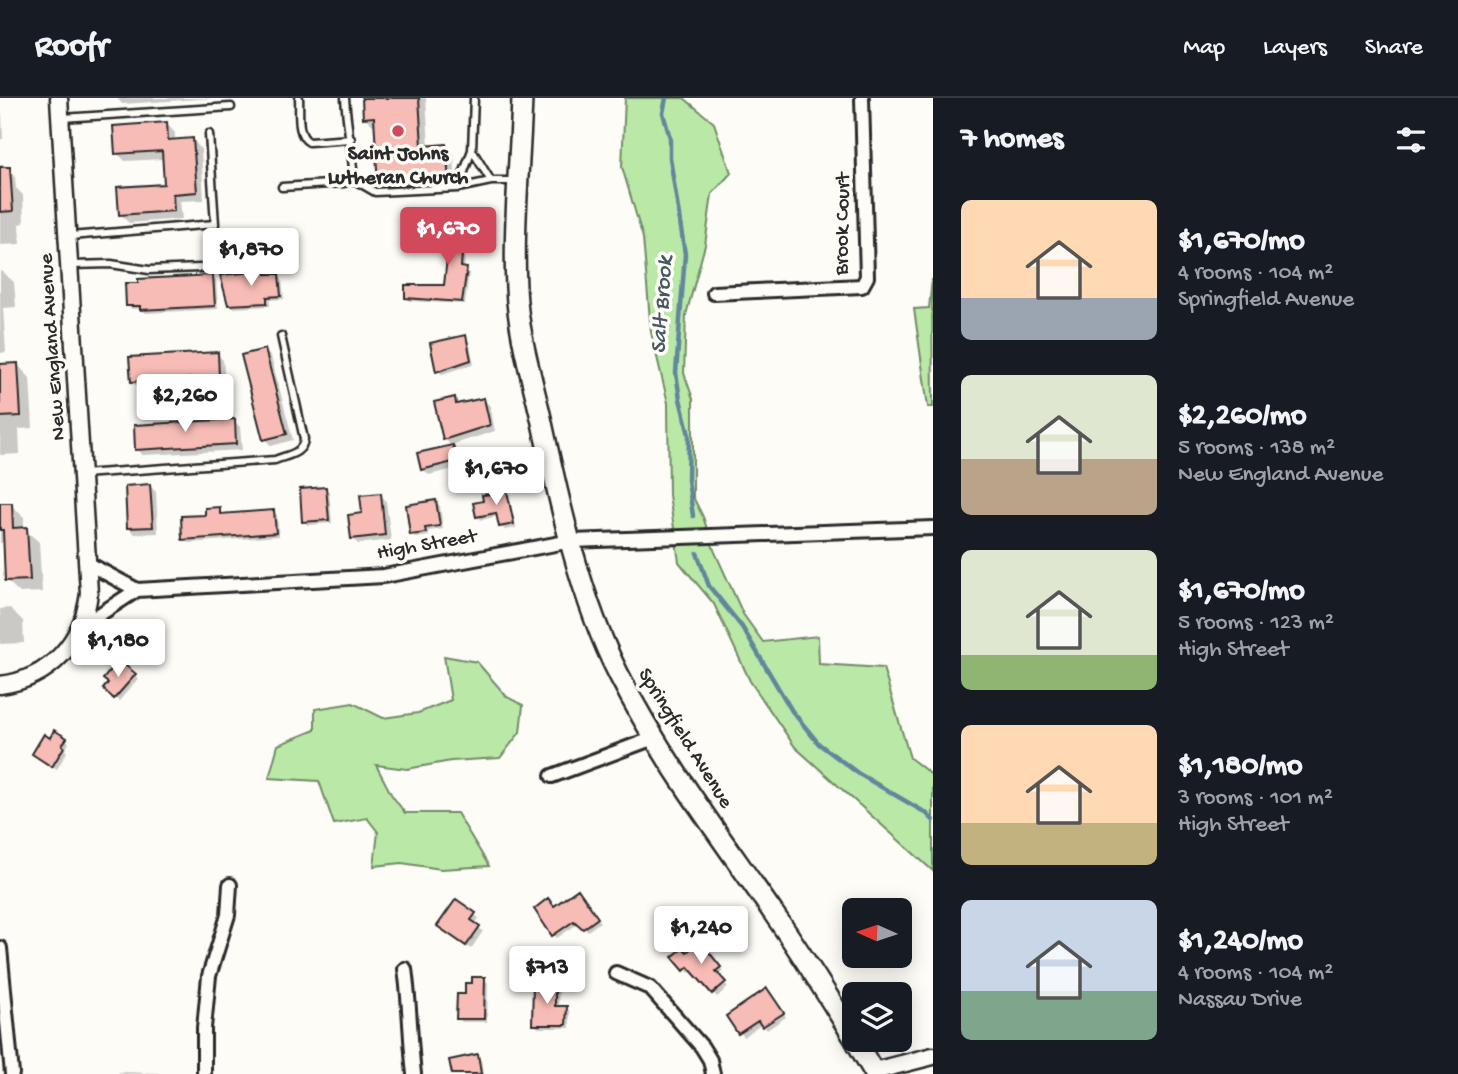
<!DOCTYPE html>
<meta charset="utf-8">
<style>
:root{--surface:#171b24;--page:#20242c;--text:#f1f3f6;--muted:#9ea1a6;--line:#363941;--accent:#d1495b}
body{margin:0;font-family:"Gochi Hand",sans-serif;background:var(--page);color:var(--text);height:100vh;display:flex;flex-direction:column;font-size:26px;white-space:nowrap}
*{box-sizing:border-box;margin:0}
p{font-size:23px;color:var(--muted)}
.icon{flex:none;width:38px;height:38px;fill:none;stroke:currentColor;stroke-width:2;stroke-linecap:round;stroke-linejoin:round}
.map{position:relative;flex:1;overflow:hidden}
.panel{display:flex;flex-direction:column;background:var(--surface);width:525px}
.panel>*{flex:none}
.needle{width:46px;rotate:273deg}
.controls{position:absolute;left:842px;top:800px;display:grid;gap:14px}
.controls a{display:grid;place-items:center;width:70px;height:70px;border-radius:10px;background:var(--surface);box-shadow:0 4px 18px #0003;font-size:35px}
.price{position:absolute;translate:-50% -60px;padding:0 16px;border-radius:7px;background:#fff;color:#222;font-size:23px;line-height:46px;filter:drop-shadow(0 2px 4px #0008)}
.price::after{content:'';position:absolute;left:50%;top:42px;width:21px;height:16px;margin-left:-10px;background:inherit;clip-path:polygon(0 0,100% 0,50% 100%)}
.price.on{background:var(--accent);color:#fff}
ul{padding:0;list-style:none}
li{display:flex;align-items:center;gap:21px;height:175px;padding:0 28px}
li span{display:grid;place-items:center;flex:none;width:196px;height:140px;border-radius:10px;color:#555}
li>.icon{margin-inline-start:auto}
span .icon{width:84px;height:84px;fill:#fffc;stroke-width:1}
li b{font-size:30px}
h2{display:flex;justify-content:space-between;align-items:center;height:84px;padding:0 28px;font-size:30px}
header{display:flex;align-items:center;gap:42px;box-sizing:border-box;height:98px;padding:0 35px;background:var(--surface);border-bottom:2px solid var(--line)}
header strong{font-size:33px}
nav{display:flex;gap:38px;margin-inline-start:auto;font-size:24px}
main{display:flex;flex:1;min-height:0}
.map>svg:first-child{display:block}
.green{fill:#bae9a7;stroke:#728a69;stroke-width:2}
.shadow{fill:#0003}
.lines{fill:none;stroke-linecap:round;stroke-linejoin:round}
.stream{stroke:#62869b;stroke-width:4.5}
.building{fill:#f7bcb5;stroke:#2b2b2b;stroke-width:2}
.service-casing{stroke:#2b2b2b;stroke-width:11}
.minor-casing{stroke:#2b2b2b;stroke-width:18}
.tertiary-casing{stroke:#2b2b2b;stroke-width:21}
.primary-casing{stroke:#2b2b2b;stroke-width:24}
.service{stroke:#fdfcf7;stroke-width:6}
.minor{stroke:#fdfcf7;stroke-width:12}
.tertiary{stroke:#fdfcf7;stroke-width:16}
.primary{stroke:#fdfcf7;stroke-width:19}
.poi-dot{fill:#d1495b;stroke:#fdfcf7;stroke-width:2.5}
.labels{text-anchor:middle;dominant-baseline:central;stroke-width:7;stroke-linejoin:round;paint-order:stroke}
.poi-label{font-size:21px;font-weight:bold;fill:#2b2b2b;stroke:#fdfcf7}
.street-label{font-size:21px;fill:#2b2b2b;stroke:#fdfcf7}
.water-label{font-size:23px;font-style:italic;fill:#475863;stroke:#fdfcf7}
</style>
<header>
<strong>Roofr</strong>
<nav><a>Map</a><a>Layers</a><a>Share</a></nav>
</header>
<main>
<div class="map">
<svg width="933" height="976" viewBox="0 0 933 976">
<rect width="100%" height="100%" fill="#fdfcf7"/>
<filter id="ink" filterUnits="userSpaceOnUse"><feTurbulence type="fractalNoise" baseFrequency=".0143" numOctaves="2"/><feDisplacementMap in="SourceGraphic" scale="14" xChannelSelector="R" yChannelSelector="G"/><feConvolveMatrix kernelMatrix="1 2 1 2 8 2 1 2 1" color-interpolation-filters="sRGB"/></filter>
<g filter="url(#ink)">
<path class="green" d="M625 0H684L714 25 731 75 712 96 705 147 686 217 684 275 693 301V399L703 419 714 452 743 516 763 544 818 538 819 566 883 570 910 660 933 678V773L795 649 750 583 714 506 679 464 669 397 668 305 651 234 643 140 622 69Z
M932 181 933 309H928L914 211 929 210Z
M444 558 477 564 507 599 523 607 520 634 500 660 451 663 407 671 376 667 391 696 405 715H457L489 768 441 771 402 765 374 768 378 734 367 720 334 726 319 683 269 680 278 647 315 632V611L353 605 383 620 418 615 451 602Z"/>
<path class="shadow" d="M117 0H215L122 6Z
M363 0H426L429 49 446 48 454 56 456 92 388 96 380 87 376 27H373L364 19Z
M0 15 2 16 3 41H0Z
M167 26 175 35V43L193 42 201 51 204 102 180 103 182 121 129 125 120 116 166 87 164 61 125 63 117 55Z
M0 66H3L15 79 16 90 23 97 24 125 19 126 20 146 0 147Z
M467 118 470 121 469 146 466 145 464 171 469 175 465 206 410 203 406 200 446 189 450 144 448 141 451 126Z
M0 172 14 184 16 209 3 210 6 254 0 255Z
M268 178H278L282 181 284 201 270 202V208L234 210 230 206Z
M212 179 216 182 218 211 146 215 141 211H132L128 208Z
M465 239 469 243 474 266 442 276 438 273Z
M265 253 271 259 293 342 271 348 265 341Z
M217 256 223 262 225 284 139 290 132 284Z
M18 267 30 280 33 330 19 331 20 356 0 357V268Z
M454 301 460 307 484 302 490 308 495 333 451 347 459 355 462 369 429 377 423 371 452 349 445 341Z
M234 323 240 329 242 352 143 357 137 351Z
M150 388 156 394 158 435 135 436 128 430Z
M325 390 329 394 332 425 308 427 304 424Z
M505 391 509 395 516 430 505 432 501 428 499 418 481 422 478 418 486 404Z
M380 396 386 403 391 442 358 446 352 440 364 416Z
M436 404 440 408 443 431 428 433 429 438 416 440 412 436Z
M0 407H11L24 419V431L39 444 42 494 20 495 7 483 5 444 0 445Z
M219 411 223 418 273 413 277 417 279 438 188 445 184 441 207 418Z
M10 510 23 523 24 545 0 546V511Z
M119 564 138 581 119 603 105 591Z
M66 641 69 645 65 652 67 654 57 671 38 659 50 642Z
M581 797 600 824 588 833 579 825 557 840 554 837V810Z
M457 804 479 820 475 827 483 833 471 851 443 832Z
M703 849 723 873 718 878 728 889 717 899 693 872 689 875 675 859Z
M484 881 488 885 487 924H462L458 920 467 898Z
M555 888 559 891 558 910H566L570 914V930H538L534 926Z
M771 896 786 919 767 932 762 926 744 939 729 919Z
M477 958 481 962 484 976H453Z
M119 974 159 975 160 976H119Z"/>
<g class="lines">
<path class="stream" d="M666 0 663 15 670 40V60L685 156 676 275 680 301 689 337 688 382 693 418
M697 455 709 488 742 529 792 613 819 646 859 676 926 715 933 722"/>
</g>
<path class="building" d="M362 0H419L422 48 446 46 449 84 378 88 374 19 363 20Z
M167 24 168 42 193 40 197 94 173 96 174 113 119 117 117 89 164 86 162 53 115 56 113 28Z
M0 69H10L13 113 0 114Z
M450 115 468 116 466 143H463L461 169 467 170 462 204 405 200V187H444L449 142H446L447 124 450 125Z
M266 173V176H279L281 198 267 199V205L228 207 220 177Z
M213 177 215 208 140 212V208H126L125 185H138V181Z
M466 237 471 262 436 274 430 245Z
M265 251 287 336 263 342 241 257Z
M218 254 219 279 131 284 129 259Z
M18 265 21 318 0 319V266Z
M455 299 456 306 484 300 490 327 443 342 434 304Z
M235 321 236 346 135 352 134 327Z
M453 347 457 363 421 372 417 355Z
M150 386 153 429 127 430 125 388Z
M326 389 329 422 302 424 300 391Z
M506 389 514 426 499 429 496 415 476 419 473 405 483 403 482 397 490 396V393Z
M381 395 385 437 351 441 348 417 362 415 360 397Z
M436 402 440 428 425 430 426 435 410 437 406 407Z
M0 405H12L13 430 27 429 30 482 5 483 3 432H0Z
M220 409V416L274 412 276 435 182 442 181 418 205 417V410Z
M119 562 136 576 114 601 103 591 108 585 103 581Z
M54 632 67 640 62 647 64 649 52 669 32 656 44 636 50 640Z
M578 791 598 820 583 831 574 823 552 838 534 811 548 800 554 808Z
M456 801 476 815 471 822 480 828 466 848 437 828Z
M700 843 721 869 716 873 726 884 712 896 688 869 684 873 672 859 683 850 687 854Z
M472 879H485L484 921H456L457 896H465V885H472Z
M533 885 555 886V908H567L566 927H532Z
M767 890 784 915 762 929 758 923 738 936 726 918Z
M478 956 481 976H452L449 962Z"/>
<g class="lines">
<defs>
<path id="service" d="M299 0C300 14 296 37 309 44L351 41
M345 0C347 28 352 54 354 82L375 94 458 90 491 83H513
M474 0 472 52 491 83
M62 20 231 9
M282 89 344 85 354 82
M458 90 472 52
M70 138 215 126 209 36
M72 167 111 166 149 172 251 168
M83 376 275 362C287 357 303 356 304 341L281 238"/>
<path id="minor" d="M714 195 862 188 867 179 862 0
M89 466 137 492 384 478 571 443 933 430
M82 528 137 492
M552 678 654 640
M0 850 12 976
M405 871C410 906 410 941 414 976
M616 875 650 890 702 949 710 962 713 976
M204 976V930L209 878 228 817 230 787"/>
<path id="tertiary" d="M0 587C50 581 83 544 89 495L59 0
M874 973 933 958"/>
<path id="primary" d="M522 0C520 63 513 127 516 190 518 234 531 277 541 320 559 403 580 501 619 577 662 662 720 738 774 816 802 856 828 898 854 940
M855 942 875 976"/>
</defs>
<use href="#service" class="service-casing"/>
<use href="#minor" class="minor-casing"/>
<use href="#tertiary" class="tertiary-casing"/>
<use href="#primary" class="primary-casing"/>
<use href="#service" class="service"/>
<use href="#minor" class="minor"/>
<use href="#tertiary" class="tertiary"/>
<use href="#primary" class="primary"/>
</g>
</g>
<circle class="poi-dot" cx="398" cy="33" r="7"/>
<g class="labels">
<g class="poi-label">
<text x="398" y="57">Saint Johns<tspan x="398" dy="24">Lutheran Church</tspan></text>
</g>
<g class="street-label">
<text transform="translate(844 126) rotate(-89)">Brook Court</text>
<text transform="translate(54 249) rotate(-94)">New England Avenue</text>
<text transform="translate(427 448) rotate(-10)">High Street</text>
<text transform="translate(684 641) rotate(58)">Springfield Avenue</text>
</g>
<g class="water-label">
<text transform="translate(663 207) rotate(-86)">Salt Brook</text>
</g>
</g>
</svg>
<div class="controls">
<a><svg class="needle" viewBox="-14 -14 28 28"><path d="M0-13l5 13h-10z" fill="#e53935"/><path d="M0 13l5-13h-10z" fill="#9ea1a6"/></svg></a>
<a><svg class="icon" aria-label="layers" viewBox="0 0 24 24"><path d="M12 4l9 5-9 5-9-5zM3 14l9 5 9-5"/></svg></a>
</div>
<b class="price on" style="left:448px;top:169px">$1,670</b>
<b class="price" style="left:251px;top:190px">$1,870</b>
<b class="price" style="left:185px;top:336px">$2,260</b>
<b class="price" style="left:496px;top:409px">$1,670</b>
<b class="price" style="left:118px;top:581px">$1,180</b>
<b class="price" style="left:701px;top:868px">$1,240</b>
<b class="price" style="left:547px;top:908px">$713</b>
</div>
<section class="panel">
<h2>7 homes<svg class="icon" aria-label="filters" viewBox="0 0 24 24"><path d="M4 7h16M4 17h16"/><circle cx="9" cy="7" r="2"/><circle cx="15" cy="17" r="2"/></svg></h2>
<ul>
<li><span style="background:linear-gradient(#ffd9b3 70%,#9aa5b1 0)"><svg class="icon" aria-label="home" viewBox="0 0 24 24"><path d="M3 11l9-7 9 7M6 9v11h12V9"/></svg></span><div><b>$1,670/mo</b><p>4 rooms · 104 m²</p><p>Springfield Avenue</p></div></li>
<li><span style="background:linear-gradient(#dfe7d0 60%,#b9a48a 0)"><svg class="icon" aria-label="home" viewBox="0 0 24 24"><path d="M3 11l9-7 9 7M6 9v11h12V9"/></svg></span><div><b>$2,260/mo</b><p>5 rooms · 138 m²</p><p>New England Avenue</p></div></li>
<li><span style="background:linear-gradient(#dfe7d0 75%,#8fb573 0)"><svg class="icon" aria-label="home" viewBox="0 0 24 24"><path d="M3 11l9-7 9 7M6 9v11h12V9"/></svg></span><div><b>$1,670/mo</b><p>5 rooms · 123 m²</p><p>High Street</p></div></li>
<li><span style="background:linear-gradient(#ffd9b3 70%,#c2b280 0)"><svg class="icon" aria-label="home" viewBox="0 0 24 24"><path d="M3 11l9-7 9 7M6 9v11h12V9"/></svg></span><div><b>$1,180/mo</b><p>3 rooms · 101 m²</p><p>High Street</p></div></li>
<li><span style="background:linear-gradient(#c9d6e8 65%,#7fa58c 0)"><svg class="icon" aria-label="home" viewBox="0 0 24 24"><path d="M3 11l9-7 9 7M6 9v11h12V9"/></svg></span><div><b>$1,240/mo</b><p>4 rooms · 104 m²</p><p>Nassau Drive</p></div></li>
</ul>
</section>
</main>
